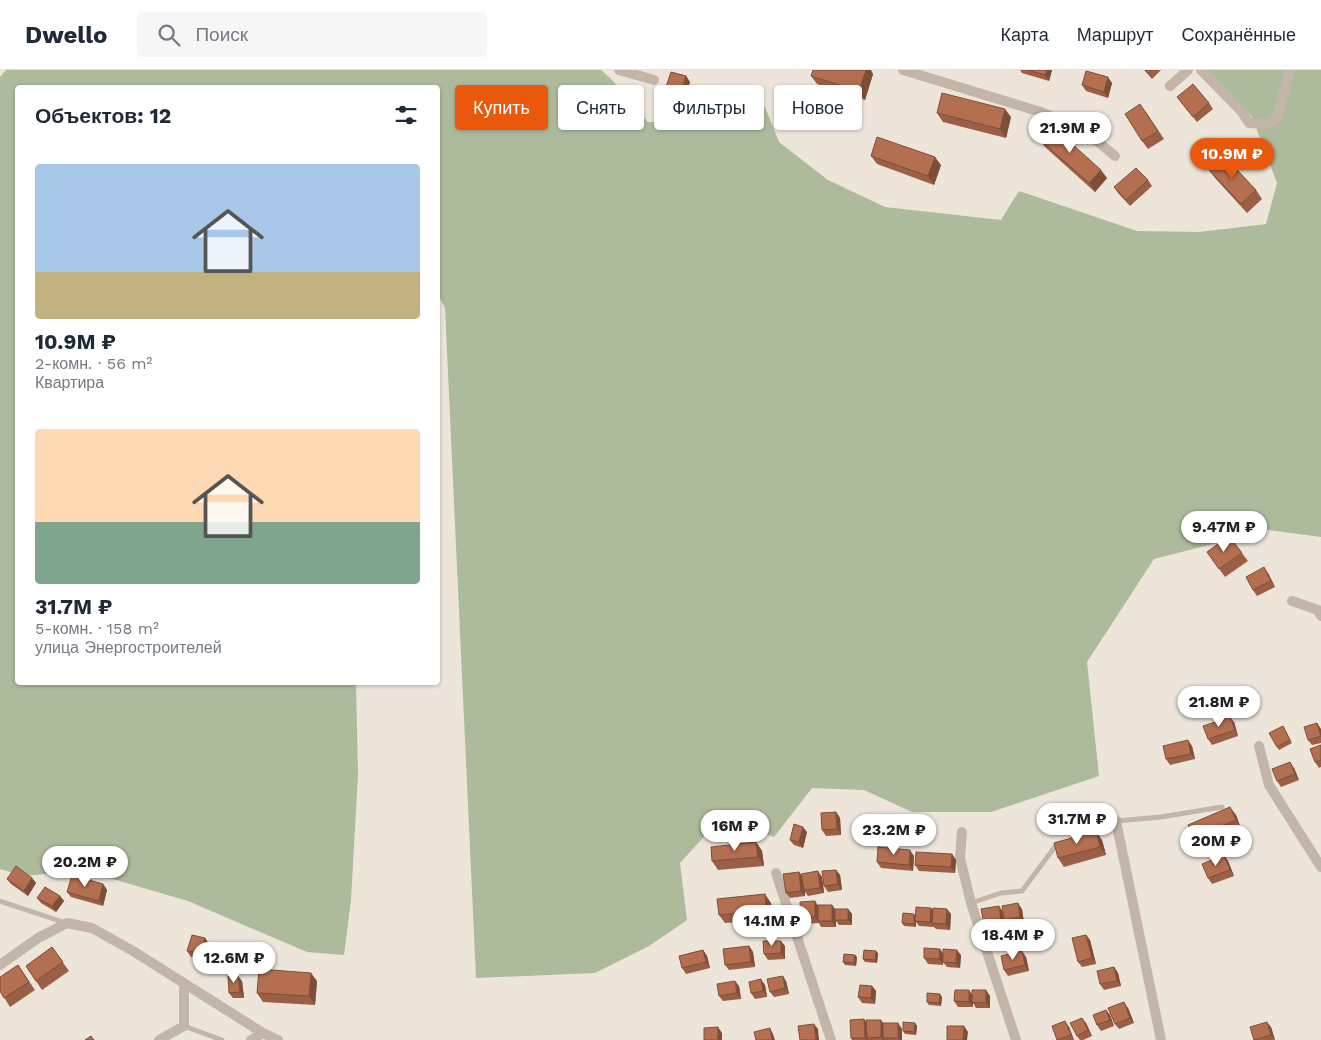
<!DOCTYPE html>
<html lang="ru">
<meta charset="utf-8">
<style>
:root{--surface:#fff;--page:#f6f6f7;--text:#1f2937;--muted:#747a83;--line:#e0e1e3;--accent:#ea580c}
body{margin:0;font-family:"Work Sans",sans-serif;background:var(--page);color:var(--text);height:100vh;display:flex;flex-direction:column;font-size:19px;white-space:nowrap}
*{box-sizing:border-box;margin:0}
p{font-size:16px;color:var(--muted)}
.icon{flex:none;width:28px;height:28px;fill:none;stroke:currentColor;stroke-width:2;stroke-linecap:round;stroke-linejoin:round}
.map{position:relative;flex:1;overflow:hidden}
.details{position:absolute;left:15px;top:15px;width:425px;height:600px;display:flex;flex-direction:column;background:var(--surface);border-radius:5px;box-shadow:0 1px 4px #0004}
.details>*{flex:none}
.banner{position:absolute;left:455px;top:15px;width:475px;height:45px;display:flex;gap:10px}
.price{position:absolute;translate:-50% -42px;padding:0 11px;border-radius:18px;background:#fff;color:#222;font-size:16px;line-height:32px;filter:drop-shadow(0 1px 2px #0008)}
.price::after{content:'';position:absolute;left:50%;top:30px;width:15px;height:11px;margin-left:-8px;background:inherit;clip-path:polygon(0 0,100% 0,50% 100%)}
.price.on{background:var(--accent);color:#fff}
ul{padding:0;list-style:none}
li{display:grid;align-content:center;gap:10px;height:265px;padding:0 20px}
li span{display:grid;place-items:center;height:155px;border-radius:5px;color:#555}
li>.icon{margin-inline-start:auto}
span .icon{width:90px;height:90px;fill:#fffc;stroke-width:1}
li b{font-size:21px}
h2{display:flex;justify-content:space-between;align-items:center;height:60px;padding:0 20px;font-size:21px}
.pill{padding:0 18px;border-radius:5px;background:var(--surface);box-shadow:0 1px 4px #0004;font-size:18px;line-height:45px}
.pill.on{background:var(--accent);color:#fff}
header{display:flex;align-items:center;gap:30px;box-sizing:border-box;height:70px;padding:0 25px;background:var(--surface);border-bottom:1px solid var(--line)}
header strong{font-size:24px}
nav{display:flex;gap:28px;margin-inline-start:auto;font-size:18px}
.search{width:350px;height:45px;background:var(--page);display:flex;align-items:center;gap:12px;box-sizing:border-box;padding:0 18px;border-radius:5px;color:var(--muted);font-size:19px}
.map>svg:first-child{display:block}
.green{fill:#aeba9c}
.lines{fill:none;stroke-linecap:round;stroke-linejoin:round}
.service{stroke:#c3b6a8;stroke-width:5}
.minor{stroke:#c3b6a8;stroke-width:10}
.wall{fill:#9b5f45}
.shaded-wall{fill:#7e4e38}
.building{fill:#b46f50;stroke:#7e4e38}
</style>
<header>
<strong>Dwello</strong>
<div class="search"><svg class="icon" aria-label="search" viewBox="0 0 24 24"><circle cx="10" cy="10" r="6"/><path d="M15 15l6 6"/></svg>Поиск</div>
<nav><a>Карта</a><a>Маршрут</a><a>Сохранённые</a></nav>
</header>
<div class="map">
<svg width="1321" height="970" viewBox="0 0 1321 970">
<rect width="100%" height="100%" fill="#ede5da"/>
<path class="green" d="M6 0H601L612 10 648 52 713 51 765 37 779 72 828 110 885 137 1001 150 1019 121 1137 161 1199 162 1266 154 1277 113 1252 47 1207 0H1321V467L1268 460 1154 489 1087 592 1099 706 991 742H912L864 720 812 718 774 767 721 748 680 793 687 850 649 876 595 903 476 908 445 238 438 225V18H18V612L356 613 358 704 351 830 344 885 307 882 188 831 82 800 25 806 0 799V7Z"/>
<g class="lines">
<path class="service" d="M1073 768 1116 751 1161 747 1222 737
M0 831 66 853
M971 833 1001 823 1022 821 1057 774 1060 773
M184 956 222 970"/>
<path class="minor" d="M619 0 654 10
M903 0 1041 42 1086 62 1115 86
M1201 0 1242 42 1249 53 1267 54 1277 48 1290 0
M1170 16 1188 0
M1292 531 1318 540 1321 546
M1259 676 1269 715 1321 797
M1116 751 1161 970
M962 762 960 788 971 833 1016 970
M776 803 831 970
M0 895 38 868 67 853 92 858 133 881 263 963 278 970
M159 970 184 956V914
M251 970 263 963"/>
</g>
<path class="wall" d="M1020 0H1052L1049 11 1022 3Z
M1144 0H1161L1152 9Z
M873 4 865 30 817 14 811 6Z
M686 6 690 12 685 27 670 23 666 17Z
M1112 13 1108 28 1086 21 1082 15Z
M1177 27 1209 33 1213 39 1197 52Z
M804 32 797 44 789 39 787 36Z
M1146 42 1164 69 1148 79 1142 71Z
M937 43 1011 47 1006 68 943 52Z
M1039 69 1107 108 1095 122 1045 77Z
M871 86 941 95 934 115 877 94Z
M1209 100 1256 120 1262 129 1247 143 1215 108Z
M1148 110 1152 116 1130 136 1118 123 1114 117Z
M1229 466 1248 491 1225 507 1207 482Z
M1268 503 1275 517 1257 526 1253 520Z
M1234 652 1238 666 1212 675 1208 669Z
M1317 653 1321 660V673L1312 675 1308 670Z
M1283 656 1292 673 1279 680 1277 677Z
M1321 675V697L1319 698 1315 692Z
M1192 676 1195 689 1170 695 1166 689Z
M1294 698 1299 710 1281 717 1277 711Z
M836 742 840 748 841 765 826 766 822 760Z
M1236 745 1241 759 1200 777 1194 768Z
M807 762 803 778 794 775 790 770Z
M1102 770 1106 785 1064 797 1058 788Z
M756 772 762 781 764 796 718 800 712 791Z
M952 784 956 790 955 803 919 801 915 795Z
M1224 785 1228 791 1234 806 1212 814 1208 808Z
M914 786 913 801 881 798 877 792Z
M836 800 840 805 842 820 828 822 824 816Z
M799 802 801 806 822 807 824 823 808 826 805 822V826L790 828 786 823Z
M32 808 36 813 28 826 11 814 7 809Z
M103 814 107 820 103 836 71 827 67 822Z
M60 826 64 831 56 842 41 833 37 828Z
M771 833 772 849 725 853 719 845Z
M832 835 835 839H848L852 844V855H839L836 851V857H821L819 853 805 854 801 848 818 836Z
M931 838 933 840 951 844 950 860 936 859 934 857 919 856 916 852V857L904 856 902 853 915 845Z
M1022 839 1024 853 1008 856 1004 850 1003 846 1005 857 988 859 984 854 1003 842Z
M1086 865 1090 870 1096 894 1082 897 1078 892Z
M205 868 209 874 205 889 191 887 187 881Z
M749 876 753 882 755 897 729 900 725 895Z
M785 876V889L768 890 764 884Z
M52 877 69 901 42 920 26 896Z
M940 879 943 884 961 885 960 898 947 897 943 892V895L928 894 924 888Z
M703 880 707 886 710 898 686 904 682 898Z
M878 883 877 893 865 892 863 889Z
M855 885 857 887 856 896 845 895 843 892Z
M1026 887 1029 901 1008 906 1004 900Z
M18 895 35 920 10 937 0 921Z
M1114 897 1118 903 1121 916 1104 920 1100 914Z
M242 911 244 928H233L229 923Z
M317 911 315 935 263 932 257 923Z
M786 911 789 924 774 927 770 922Z
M765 915 767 927 755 929 751 923Z
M739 916 741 929 723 931 719 926Z
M872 916 876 921 875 934 862 933 858 927Z
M972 925 990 926V938H976L973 933V937H958L954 931Z
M942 927 941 936 929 935 927 932Z
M1128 938 1134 953 1119 959 1115 954Z
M1106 940 1110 945 1114 956 1101 961 1097 955Z
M864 949 866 952 883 953H898L902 959V970H852L851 968Z
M915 953 917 956 916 965 905 964 903 961Z
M1086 953 1092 966 1083 970H1080L1077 966Z
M1069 957 1074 970H1057Z
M1271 957 1275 970H1254Z"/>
<path class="shaded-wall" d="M866 0H871L873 4 865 30 859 21Z
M1047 0H1052L1049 11 1045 5Z
M686 6 690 12 685 27 681 22Z
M1108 7 1112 13 1108 28 1104 22Z
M802 29 804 32 797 44 795 41Z
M1005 39 1011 47 1006 68 1000 59Z
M935 87 941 95 934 115 928 106Z
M1101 100 1107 108 1095 122 1089 113Z
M1264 497 1268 503 1275 517 1271 511Z
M1230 647 1234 652 1238 666 1235 660Z
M1317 653 1321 659V666Z
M1188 670 1192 676 1195 689 1191 684Z
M1290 692 1294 698 1299 710 1295 704Z
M1230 737 1236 745 1241 759 1236 750Z
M836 742 840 748 841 765 837 759Z
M803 757 807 762 803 778 799 772Z
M1096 761 1102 770 1106 785 1100 777Z
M756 772 762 781 764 796 758 787Z
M910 780 914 786 913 801 909 795Z
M952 784 956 790 955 803 951 797Z
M1224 785 1228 791 1234 806 1230 800Z
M836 800 840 805 842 820 838 814Z
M818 801 822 807 824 823 820 818Z
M799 802 803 808 804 820 805 822V826L801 821Z
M32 808 36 813 28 826 24 821Z
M103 814 107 820 103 836 99 831Z
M765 824 771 833 772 849 766 840Z
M60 826 64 831 56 842 52 836Z
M815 831 819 837 818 851 815 847Z
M1018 833 1022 839 1024 853 1020 847Z
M832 835 836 841 835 850 836 851V857L832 851Z
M999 836 1003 842 1005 857 1001 851Z
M931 838 935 844 932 853 934 857 930 852Z
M848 839 852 844V855L848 850Z
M947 839 951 844 950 860 946 854Z
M914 844 916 847 915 851 916 852V857L914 854Z
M1086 865 1090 870 1096 894 1092 888Z
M205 868 209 874 205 889 201 883Z
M781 871 785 876V889L781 883Z
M749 876 753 882 755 897 751 892Z
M940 879 944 885 943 895 939 889Z
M703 880 707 886 710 898 706 892Z
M957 880 961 885 960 898 956 893Z
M876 881 878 883 877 893 875 890Z
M1022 881 1026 887 1029 901 1025 895Z
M855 885 857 887 856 896 854 893Z
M1114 897 1118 903 1121 916 1117 911Z
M311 903 317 911 315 935 309 926Z
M238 906 242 911 244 928 240 922Z
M783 906 786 911 789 924 785 918Z
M761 909 765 915 767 927 763 921Z
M735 911 739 916 741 929 737 923Z
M872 916 876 921 875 934 871 928Z
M969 920 973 926V937L969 932Z
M986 920 990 926V938L986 933Z
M940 924 942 927 941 936 939 933Z
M1124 932 1128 938 1134 953 1130 948Z
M1106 940 1110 945 1114 956 1110 950Z
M1082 948 1086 953 1092 966 1088 960Z
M864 949 868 955 867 968 868 970H867L865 968Z
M881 950 885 955 883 968 885 970H883L881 967Z
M1065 951 1069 957 1074 970 1071 965Z
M1267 952 1271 957 1275 970 1271 965Z
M898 953 902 959V970H900L898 968Z
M915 953 917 956 916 965 914 962Z
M814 954 818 959 819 970H816Z
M964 956 968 962 967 970H963Z
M718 957 722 963V970H718Z
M770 958 773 964 775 970H772Z"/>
<path class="building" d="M813 0H866L859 21 811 6Z
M1028 0H1047L1045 5Z
M1145 0H1151L1148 3Z
M1086 1 1108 7 1104 22 1082 15Z
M671 2 686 6 681 22 666 17Z
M1193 14 1209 33 1193 47 1177 27Z
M942 23 1005 39 1000 59 937 43Z
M793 25 802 29 795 41 787 36Z
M1140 34 1158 61 1142 71 1125 44Z
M1051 55 1101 100 1089 113 1039 69Z
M877 67 935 87 928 106 871 86Z
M1224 86 1256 120 1241 134 1209 100Z
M1136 98 1148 110 1126 130 1114 117Z
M1229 466 1242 483 1219 499 1207 482Z
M1264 497 1271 511 1253 520 1246 507Z
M1230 647 1235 660 1208 669 1203 656Z
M1317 653 1321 666 1308 670 1304 657Z
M1283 656 1290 670 1277 677 1269 663Z
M1188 670 1191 684 1166 689 1163 676Z
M1321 675V690L1315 692 1310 679Z
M1290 692 1295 704 1277 711 1272 699Z
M1230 737 1236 750 1194 768 1188 755Z
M836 742 837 759 822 760 821 743Z
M794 754 803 757 799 772 790 770Z
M1096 761 1100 777 1058 788 1054 773Z
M756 772 758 787 712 791 711 777Z
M878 777 910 780 909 795 877 792Z
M916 782 952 784 951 797 915 795Z
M1224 785 1230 800 1208 808 1202 794Z
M16 796 32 808 24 821 7 809Z
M836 800 838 814 824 816 822 801Z
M818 801 820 818 804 820 801 804Z
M799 802 801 821 786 823 783 804Z
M72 805 103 814 99 831 67 822Z
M45 817 60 826 52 836 37 828Z
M765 824 766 840 719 845 717 829Z
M815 831V847L801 848 800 832Z
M1018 833 1020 847 1004 850 1002 836Z
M818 835H832V851H818Z
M999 836 1001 851 984 854 981 839Z
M916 837 931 838 930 852 915 851Z
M933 838 947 839 946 854 932 853Z
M835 839H848V850H835Z
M903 843 914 844V854L902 853Z
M192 865 205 868 201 883 187 881Z
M1086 865 1092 888 1078 892 1072 868Z
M763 871H781V883L764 884Z
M749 876 751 892 725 895 723 879Z
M52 877 63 892 36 911 26 896Z
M924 878 940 879 939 889 924 888Z
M943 879 957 880 956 893 943 892Z
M703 880 706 892 682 898 679 886Z
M864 880 876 881 875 890 863 889Z
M1022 881 1025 895 1004 900 1001 886Z
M844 884 855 885 854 893 843 892Z
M18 895 29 912 4 928 0 921V907Z
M1114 897 1117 911 1100 914 1097 901Z
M259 899 311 903 309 926 257 923Z
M228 906H238L240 922 229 923Z
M783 906 785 918 770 922 767 909Z
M761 909 763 921 751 923 749 912Z
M735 911 737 923 719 926 717 914Z
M860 915 872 916 871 928 858 927Z
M955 920H969V932L954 931Z
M972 920H986V933L972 932Z
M927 923 940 924 939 933 927 932Z
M1124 932 1130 948 1115 954 1108 938Z
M1106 940 1110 950 1097 955 1093 945Z
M1082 948 1088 960 1077 966 1070 953Z
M864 949 865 968H851L850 950Z
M866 950H881V967L867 968Z
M1065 951 1071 965 1057 970 1052 956Z
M903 952 915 953 914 962 903 961Z
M1267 952 1271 965 1254 970 1250 957Z
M883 953H898V968H883Z
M814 954 816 970H800L798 956Z
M947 956H964L963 970H947Z
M718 957V970H704V958Z
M770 958 772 970H756L754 962Z
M91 966 94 970H85Z"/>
</svg>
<b class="price" style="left:1070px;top:84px">21.9M ₽</b>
<b class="price on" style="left:1232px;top:110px">10.9M ₽</b>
<b class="price" style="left:1224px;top:483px">9.47M ₽</b>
<b class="price" style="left:1219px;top:658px">21.8M ₽</b>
<b class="price" style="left:1077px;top:775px">31.7M ₽</b>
<b class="price" style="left:735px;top:782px">16M ₽</b>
<b class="price" style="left:894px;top:786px">23.2M ₽</b>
<b class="price" style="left:1216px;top:797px">20M ₽</b>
<b class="price" style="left:85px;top:818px">20.2M ₽</b>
<b class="price" style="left:772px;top:877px">14.1M ₽</b>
<b class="price" style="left:1013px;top:891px">18.4M ₽</b>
<b class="price" style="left:234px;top:914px">12.6M ₽</b>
<div class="banner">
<a class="pill on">Купить</a>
<a class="pill">Снять</a>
<a class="pill">Фильтры</a>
<a class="pill">Новое</a>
</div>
<section class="details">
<h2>Объектов: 12<svg class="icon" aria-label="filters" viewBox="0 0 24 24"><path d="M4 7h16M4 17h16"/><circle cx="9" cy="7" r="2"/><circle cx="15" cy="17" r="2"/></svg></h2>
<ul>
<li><span style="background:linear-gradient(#a9c7e8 70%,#c2b280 0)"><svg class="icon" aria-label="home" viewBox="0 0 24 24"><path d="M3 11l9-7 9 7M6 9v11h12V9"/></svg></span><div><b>10.9M ₽</b><p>2-комн. · 56 m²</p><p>Квартира</p></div></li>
<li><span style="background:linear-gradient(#ffd9b3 60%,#7fa58c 0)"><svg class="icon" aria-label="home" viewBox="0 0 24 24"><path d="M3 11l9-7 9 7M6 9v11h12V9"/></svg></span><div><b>31.7M ₽</b><p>5-комн. · 158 m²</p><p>улица Энергостроителей</p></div></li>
</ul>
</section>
</div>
